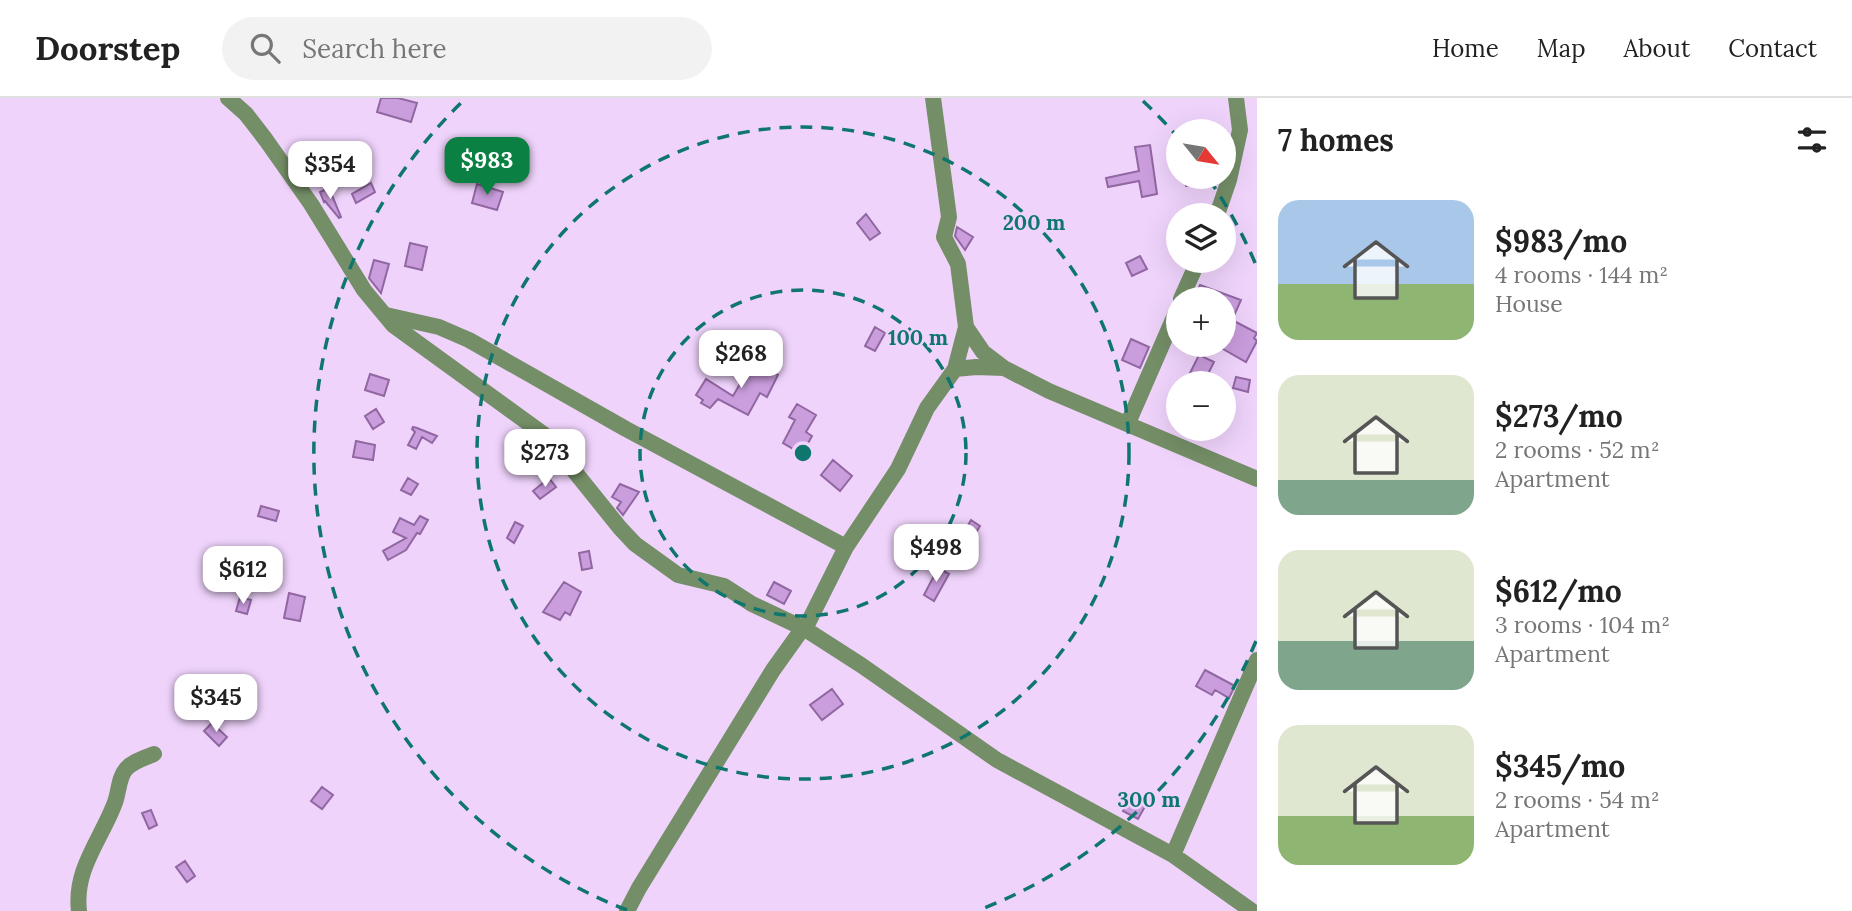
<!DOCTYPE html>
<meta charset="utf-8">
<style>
:root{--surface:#fff;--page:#f2f2f2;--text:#222;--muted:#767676;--line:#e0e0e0;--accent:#0b8043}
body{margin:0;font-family:Lora,serif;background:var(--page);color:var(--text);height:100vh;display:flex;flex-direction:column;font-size:26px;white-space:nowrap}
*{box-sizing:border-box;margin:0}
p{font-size:23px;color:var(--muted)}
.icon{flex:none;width:38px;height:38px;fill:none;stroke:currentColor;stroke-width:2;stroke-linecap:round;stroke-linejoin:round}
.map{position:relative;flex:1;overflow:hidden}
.sheet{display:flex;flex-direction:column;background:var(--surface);width:595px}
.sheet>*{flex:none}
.needle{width:46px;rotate:120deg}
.controls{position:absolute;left:1166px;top:21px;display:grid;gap:14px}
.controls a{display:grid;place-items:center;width:70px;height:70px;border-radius:50%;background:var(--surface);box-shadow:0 7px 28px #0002;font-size:35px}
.price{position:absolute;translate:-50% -60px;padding:0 16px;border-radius:14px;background:#fff;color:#222;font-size:23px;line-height:46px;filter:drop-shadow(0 2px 4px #0008)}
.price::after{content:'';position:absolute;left:50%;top:42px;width:21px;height:16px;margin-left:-10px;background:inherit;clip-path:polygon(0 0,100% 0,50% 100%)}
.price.on{background:var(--accent);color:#fff}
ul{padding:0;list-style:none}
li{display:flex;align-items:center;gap:21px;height:175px;padding:0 21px}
li span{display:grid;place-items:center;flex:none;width:196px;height:140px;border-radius:21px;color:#555}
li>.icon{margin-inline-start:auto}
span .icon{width:84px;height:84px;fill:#fffc;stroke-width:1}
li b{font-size:30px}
h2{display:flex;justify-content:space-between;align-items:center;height:84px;padding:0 21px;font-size:30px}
header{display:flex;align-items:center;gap:42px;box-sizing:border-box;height:98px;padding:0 35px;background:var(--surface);border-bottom:2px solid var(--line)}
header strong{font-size:33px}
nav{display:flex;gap:38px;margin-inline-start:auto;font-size:24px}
.search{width:490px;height:63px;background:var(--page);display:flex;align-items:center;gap:18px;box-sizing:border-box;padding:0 24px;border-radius:38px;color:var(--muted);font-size:26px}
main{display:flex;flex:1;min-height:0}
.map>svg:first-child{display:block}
.building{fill:#ca9ddd;stroke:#9167a2;stroke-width:2}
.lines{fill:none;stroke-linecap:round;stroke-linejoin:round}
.minor{stroke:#748e67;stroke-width:16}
.ring{fill:none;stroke:#0f766e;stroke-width:3.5;stroke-dasharray:12 9}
.centre{fill:#0f766e;stroke:#efd3fb;stroke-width:3.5}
.ring-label{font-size:21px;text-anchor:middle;font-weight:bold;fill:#0f766e;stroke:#efd3fb;stroke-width:5;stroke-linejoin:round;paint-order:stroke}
</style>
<header>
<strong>Doorstep</strong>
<div class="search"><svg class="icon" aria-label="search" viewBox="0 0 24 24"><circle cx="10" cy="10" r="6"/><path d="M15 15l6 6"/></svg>Search here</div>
<nav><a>Home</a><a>Map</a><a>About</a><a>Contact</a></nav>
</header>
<main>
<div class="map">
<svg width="1257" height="813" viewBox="0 0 1257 813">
<rect width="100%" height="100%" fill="#efd3fb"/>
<path class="building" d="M381 0H398L417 5 411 24 377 14Z
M1150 47 1157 96 1142 99 1139 83 1108 89 1106 80 1139 73 1135 49Z
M1185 79H1219L1217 86 1186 88Z
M371 85 375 94 356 105 352 96Z
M477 86 503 94 497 112 472 105Z
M329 90 341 119 339 120 325 103 324 104 320 94Z
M866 116 880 135 870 142 857 125Z
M957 129 973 139 965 152 955 138Z
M410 145 427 149 422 172 405 168Z
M1140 158 1147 171 1132 178 1126 165Z
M374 162 389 166 381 195 369 180Z
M1200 187 1241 202 1232 222 1257 235 1254 240 1257 243 1246 264 1223 251V201H1194Z
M875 229 885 235 875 253 865 248Z
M1131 241 1149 249 1140 270 1122 262Z
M1199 257 1214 264 1204 284 1189 277Z
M753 263 778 277 767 299 760 295 748 317 718 301 710 310 701 305 703 302 696 297 706 281 733 298Z
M370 276 389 282 384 298 365 292Z
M1236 279 1250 282 1248 294 1233 290Z
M797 306 816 317 806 334 812 338 802 356 783 345 795 322 789 319Z
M376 311 384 324 373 331 365 318Z
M413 329 417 330 437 338 432 345 422 339 416 351 408 347 415 334 412 331Z
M356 343 375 347 373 362 353 359Z
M833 362 852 378 840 393 821 377Z
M408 380 418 386 411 397 401 392Z
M549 380 556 389 540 401 533 393Z
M620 386 639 394 623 417 617 410 621 404 612 399Z
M261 408 279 413 276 423 258 418Z
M420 418 428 422 420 436 417 435 406 452 388 462 383 453 406 440 393 434 400 420 414 427Z
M971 422 980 428 969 446 960 441Z
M515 424 523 428 514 445 507 440Z
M589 453 592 470 582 472 579 455Z
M938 470 949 476 934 503 924 497Z
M564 484 581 494 570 517 565 514 560 522 543 514Z
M774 484 791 493 784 506 767 497Z
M289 495 305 499 300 523 284 520Z
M240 499 251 502 247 516 236 513Z
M1205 572 1235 588 1229 600 1215 592 1212 597 1196 588Z
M832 591 843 606 822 622 810 607Z
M212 625 227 639 219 648 204 633Z
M322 689 333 697 322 711 311 703Z
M1133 694 1148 703 1138 721 1123 713Z
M151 712 157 727 149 731 142 715Z
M185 763 195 778 187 784 176 769Z"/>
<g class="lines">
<path class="minor" d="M228 0 246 16 266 42 311 106 364 192 393 227 546 338 620 430 635 446 678 477 724 488 752 506 805 531 861 567 997 662 1173 757 1252 813
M1217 117 1229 82 1240 32 1236 0
M1181 201 1198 163
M386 217 439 229 469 242 626 331 846 449
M966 229 983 254 1004 270 1049 293 1257 381
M955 271 976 269 1004 270
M1128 325 1178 210
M805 531 846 449 898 371 927 310 955 271 966 229 958 166 944 139 949 119 933 0
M1173 757 1257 562
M79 813C74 772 100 743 114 707 119 696 118 680 126 671 133 663 145 660 154 656
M627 813 639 790 773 572 803 530"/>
</g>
<g class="ring">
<circle cx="803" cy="355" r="163"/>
<circle cx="803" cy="355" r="326"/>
<path d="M1256 543A490 490 0 0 1 979 812M627 812A490 490 0 0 1 463 3M1143 3A490 490 0 0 1 1176 37M1209 81A490 490 0 0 1 1256 167"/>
</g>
<circle cx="803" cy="355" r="10" class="centre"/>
<g class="ring-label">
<text x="1034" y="132">200 m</text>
<text x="918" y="247">100 m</text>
<text x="1149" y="709">300 m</text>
</g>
</svg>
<div class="controls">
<a><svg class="needle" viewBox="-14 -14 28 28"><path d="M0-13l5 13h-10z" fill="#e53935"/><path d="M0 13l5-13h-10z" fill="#767676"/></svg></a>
<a><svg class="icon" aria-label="layers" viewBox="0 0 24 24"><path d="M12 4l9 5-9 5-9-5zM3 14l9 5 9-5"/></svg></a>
<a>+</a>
<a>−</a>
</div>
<b class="price on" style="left:487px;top:99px">$983</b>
<b class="price" style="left:330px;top:103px">$354</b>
<b class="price" style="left:741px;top:292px">$268</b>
<b class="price" style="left:545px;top:391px">$273</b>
<b class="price" style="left:936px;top:486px">$498</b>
<b class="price" style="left:243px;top:508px">$612</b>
<b class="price" style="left:216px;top:636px">$345</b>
</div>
<section class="sheet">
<h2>7 homes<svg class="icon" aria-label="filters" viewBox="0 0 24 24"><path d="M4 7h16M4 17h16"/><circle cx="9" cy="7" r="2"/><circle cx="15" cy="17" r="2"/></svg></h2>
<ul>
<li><span style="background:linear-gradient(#a9c7e8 60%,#8fb573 0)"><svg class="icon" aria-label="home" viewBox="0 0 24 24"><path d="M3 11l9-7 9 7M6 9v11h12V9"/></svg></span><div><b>$983/mo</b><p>4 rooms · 144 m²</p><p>House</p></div></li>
<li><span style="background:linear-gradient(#dfe7d0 75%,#7fa58c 0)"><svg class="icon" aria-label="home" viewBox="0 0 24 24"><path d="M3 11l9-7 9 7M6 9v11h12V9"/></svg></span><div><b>$273/mo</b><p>2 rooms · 52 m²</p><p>Apartment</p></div></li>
<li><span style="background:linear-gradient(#dfe7d0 65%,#7fa58c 0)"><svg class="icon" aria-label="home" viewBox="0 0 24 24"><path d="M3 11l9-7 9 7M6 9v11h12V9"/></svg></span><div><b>$612/mo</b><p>3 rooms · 104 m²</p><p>Apartment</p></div></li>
<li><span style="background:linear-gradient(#dfe7d0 65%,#8fb573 0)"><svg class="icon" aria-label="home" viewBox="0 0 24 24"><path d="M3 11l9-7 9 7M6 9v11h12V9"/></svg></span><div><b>$345/mo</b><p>2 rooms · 54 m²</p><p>Apartment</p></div></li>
</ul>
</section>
</main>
